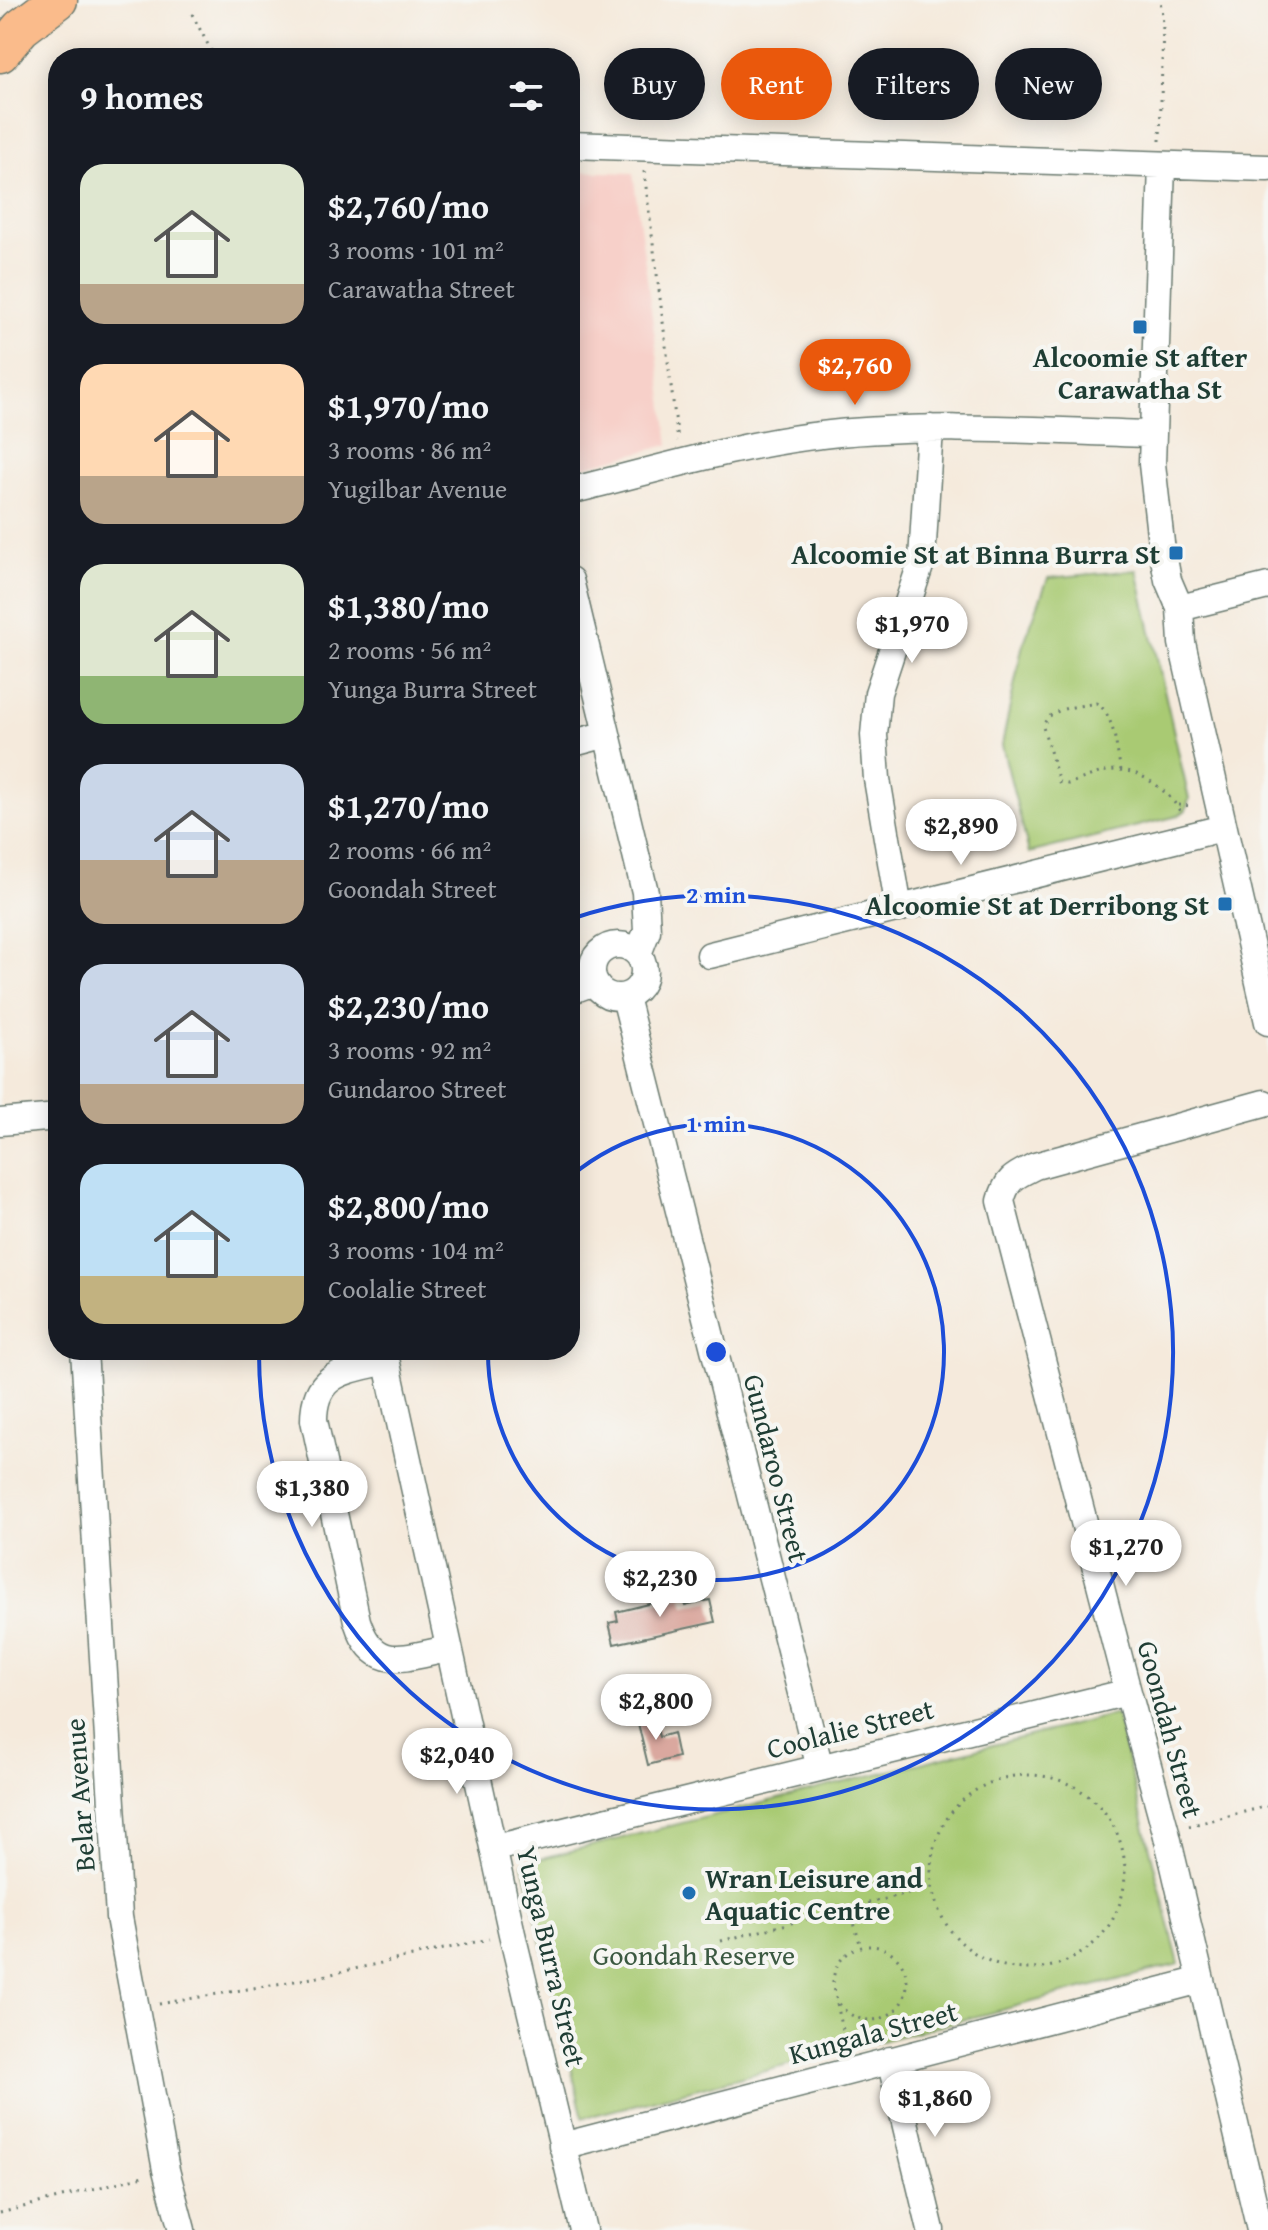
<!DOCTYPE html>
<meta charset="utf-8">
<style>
:root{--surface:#171b24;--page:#20242c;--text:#f1f3f6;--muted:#9ea1a6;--accent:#ea580c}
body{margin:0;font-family:"Gentium Book Plus",serif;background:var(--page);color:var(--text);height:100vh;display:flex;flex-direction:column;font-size:30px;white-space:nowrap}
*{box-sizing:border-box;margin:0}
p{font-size:26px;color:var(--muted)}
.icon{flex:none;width:44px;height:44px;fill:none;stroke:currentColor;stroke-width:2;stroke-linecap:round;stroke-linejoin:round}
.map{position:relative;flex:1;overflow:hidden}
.details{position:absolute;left:48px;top:48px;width:532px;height:1312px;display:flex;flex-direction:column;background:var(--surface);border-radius:32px;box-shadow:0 4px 20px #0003}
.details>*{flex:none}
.top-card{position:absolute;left:604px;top:48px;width:544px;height:72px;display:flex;gap:16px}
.price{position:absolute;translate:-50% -68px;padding:0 18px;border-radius:28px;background:#fff;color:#222;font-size:26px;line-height:52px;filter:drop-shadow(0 2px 4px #0008)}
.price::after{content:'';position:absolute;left:50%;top:48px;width:24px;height:18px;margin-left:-12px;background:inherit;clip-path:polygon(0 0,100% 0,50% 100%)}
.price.current{background:var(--accent);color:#fff}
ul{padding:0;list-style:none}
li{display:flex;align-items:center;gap:24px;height:200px;padding:0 32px}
li span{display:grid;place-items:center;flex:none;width:224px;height:160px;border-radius:24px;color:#555}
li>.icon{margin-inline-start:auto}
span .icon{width:96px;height:96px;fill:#fffc;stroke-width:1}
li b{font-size:34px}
h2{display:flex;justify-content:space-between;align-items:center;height:96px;padding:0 32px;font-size:34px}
.pill{padding:0 28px;border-radius:36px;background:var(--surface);box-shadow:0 4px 20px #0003;font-size:28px;line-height:72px}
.pill.current{background:var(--accent);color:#fff}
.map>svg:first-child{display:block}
.built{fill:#f7d0c9}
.green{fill:#a9ca73;stroke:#648454;stroke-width:2}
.building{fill:#daa89f}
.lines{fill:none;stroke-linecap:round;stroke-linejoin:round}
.minor-casing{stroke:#6a7a6f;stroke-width:29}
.highway-casing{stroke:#6a7a6f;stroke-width:41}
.path{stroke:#6a7a6f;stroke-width:3;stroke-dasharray:2 6;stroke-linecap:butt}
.minor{stroke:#fff;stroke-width:26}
.highway{stroke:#fabb8b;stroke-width:38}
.ring{fill:none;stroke:#1d4ed8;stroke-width:4}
.poi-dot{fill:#1f6fb2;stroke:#f6f6f2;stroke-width:3}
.labels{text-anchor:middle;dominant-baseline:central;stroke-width:8;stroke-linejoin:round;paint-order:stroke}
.poi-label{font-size:28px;font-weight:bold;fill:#1f3d34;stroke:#f6f6f2;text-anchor:end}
.street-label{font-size:28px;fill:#1f3d34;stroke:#f6f6f2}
.park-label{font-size:28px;fill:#3b5941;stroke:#f6f6f2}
.centre{fill:#1d4ed8;stroke:#f6f6f2;stroke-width:4}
.ring-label{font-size:24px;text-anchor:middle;font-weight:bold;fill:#1d4ed8;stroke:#f6f6f2;stroke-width:8;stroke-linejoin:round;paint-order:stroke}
</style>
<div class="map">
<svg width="1268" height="2230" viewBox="0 0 1268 2230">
<rect width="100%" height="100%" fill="#f6f6f2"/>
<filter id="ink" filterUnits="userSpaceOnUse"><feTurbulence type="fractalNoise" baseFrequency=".0125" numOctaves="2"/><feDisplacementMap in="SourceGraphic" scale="16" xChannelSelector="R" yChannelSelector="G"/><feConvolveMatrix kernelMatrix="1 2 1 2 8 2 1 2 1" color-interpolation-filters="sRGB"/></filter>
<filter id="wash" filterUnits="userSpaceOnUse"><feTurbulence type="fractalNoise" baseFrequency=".006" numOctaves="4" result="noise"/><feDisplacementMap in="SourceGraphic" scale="32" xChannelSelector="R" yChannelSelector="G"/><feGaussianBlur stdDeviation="1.8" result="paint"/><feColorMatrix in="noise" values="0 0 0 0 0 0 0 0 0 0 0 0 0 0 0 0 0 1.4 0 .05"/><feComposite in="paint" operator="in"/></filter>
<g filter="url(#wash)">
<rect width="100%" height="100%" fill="#f5eadc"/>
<path class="built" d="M570 171 633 173 669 445 570 470Z"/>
<path class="green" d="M1137 570 1189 799 1186 810 1178 816 1029 853 1002 745 1022 648 1048 578Z
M1116 1714 1179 1964 583 2118 523 1863Z"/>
<g id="blocks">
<path class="building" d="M682 1596 685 1606 710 1600 715 1622 614 1644 609 1623 618 1621 616 1612Z
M653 1714 659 1737 673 1733 678 1757 648 1765 637 1719Z"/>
</g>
</g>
<g filter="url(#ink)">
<use href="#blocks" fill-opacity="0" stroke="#6a7a6f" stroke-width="2"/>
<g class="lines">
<defs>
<path id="minor" d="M570 145 1268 168
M1162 165 1152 464 1161 543 1168 580 1180 608 1182 643 1268 1022
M570 491C655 470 743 443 830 434 937 423 1045 431 1152 434
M570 580 645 892 647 931 638 954
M1180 608 1268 586
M570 744 607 734
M899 909 877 779 874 735 878 693 922 560 930 428
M592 971a26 26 0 1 1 52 0a26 26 0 1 1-52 0Z
M710 955 1223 828
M570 991 594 982
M625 997 820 1768
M0 1122 58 1117
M84 1350 119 1917 166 2170 182 2230
M384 1350 512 1934 583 2230
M386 1361C348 1371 314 1371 314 1420L357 1621C374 1674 405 1657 448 1649
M495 1848 1128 1692
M890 2060 931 2230
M562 2146 1201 1980
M1260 2230 1166 1832 1128 1692 1001 1201C1007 1178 1015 1176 1035 1166L1264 1103"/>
<path id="highway" d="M0 53 21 28 58 0"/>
</defs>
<use href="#minor" class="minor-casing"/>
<use href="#highway" class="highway-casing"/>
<path class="path" d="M192 14 215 58
M1160 141 1163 23 1160 0
M644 171 678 441
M1121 770C1116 751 1115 713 1096 703 1077 707 1048 707 1043 727L1059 782 1068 784C1083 779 1104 769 1119 770 1141 770 1173 794 1181 814
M1178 805 1194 806
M931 1872a97 97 0 1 1 194 0a97 97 0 1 1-194 0Z
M1189 1826 1268 1806
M850 1909 861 1947
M721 1941 932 1887
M833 1983a37 37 0 1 1 74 0a37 37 0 1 1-74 0Z
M159 2004 318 1977 489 1939
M837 2004 847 2047
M0 2213 143 2176"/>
<use href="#minor" class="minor"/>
<use href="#highway" class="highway"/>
</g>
</g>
<g class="ring">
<path d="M571 1176A228 228 0 1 1 488 1350"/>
<path d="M571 919A457 457 0 1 1 259 1352"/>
</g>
<g class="poi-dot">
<rect x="1132" y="319" width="16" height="16" rx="4"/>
<rect x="1168" y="545" width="16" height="16" rx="4"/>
<rect x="1217" y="896" width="16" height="16" rx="4"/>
<circle cx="689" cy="1893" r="8"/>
</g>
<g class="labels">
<g class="poi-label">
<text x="1140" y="356" text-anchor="middle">Alcoomie St after<tspan x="1140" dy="32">Carawatha St</tspan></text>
<text x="1160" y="553">Alcoomie St at Binna Burra St</text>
<text x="1209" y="904">Alcoomie St at Derribong St</text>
<text x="705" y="1877" text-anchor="start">Wran Leisure and<tspan x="705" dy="32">Aquatic Centre</tspan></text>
</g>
<g class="street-label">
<text transform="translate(777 1468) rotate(76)">Gundaroo Street</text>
<text transform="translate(850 1728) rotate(-14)">Coolalie Street</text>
<text transform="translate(1171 1729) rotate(75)">Goondah Street</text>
<text transform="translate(79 1795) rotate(-94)">Belar Avenue</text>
<text transform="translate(552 1956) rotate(77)">Yunga Burra Street</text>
<text transform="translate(873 2032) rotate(-15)">Kungala Street</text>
</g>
<g class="park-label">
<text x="694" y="1954">Goondah Reserve</text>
</g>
</g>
<circle cx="716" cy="1352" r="12" class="centre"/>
<g class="ring-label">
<text x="716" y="903">2 min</text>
<text x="716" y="1132">1 min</text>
</g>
</svg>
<b class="price current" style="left:855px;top:407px">$2,760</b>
<b class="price" style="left:912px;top:665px">$1,970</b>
<b class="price" style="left:961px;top:867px">$2,890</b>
<b class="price" style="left:312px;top:1529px">$1,380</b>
<b class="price" style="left:1126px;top:1588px">$1,270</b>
<b class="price" style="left:660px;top:1619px">$2,230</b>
<b class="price" style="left:656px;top:1742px">$2,800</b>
<b class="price" style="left:457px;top:1796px">$2,040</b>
<b class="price" style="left:935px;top:2139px">$1,860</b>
<div class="top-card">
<a class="pill">Buy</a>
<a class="pill current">Rent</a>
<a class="pill">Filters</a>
<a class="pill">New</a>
</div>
<section class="details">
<h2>9 homes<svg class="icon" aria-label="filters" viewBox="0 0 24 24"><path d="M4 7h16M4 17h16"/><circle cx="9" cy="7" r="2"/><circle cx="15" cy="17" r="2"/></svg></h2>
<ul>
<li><span style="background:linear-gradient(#dfe7d0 75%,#b9a48a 0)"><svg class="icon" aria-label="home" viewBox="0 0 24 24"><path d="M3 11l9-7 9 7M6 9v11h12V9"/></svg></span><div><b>$2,760/mo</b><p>3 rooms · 101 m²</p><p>Carawatha Street</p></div></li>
<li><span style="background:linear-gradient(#ffd9b3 70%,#b9a48a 0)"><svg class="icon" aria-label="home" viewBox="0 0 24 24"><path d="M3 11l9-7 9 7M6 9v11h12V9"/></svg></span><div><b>$1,970/mo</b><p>3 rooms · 86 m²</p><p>Yugilbar Avenue</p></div></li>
<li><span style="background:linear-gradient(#dfe7d0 70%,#8fb573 0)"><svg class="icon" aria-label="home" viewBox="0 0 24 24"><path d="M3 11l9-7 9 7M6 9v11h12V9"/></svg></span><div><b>$1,380/mo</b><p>2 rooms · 56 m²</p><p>Yunga Burra Street</p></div></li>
<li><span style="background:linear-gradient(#c9d6e8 60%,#b9a48a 0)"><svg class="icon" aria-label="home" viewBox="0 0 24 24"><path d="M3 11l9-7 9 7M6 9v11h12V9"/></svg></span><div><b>$1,270/mo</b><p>2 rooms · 66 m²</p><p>Goondah Street</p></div></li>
<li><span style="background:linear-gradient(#c9d6e8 75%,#b9a48a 0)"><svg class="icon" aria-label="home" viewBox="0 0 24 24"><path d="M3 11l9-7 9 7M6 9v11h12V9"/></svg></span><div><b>$2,230/mo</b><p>3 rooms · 92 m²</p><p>Gundaroo Street</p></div></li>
<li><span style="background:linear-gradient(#bfe0f5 70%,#c2b280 0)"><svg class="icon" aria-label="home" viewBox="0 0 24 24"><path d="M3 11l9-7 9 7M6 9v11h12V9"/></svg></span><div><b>$2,800/mo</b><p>3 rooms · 104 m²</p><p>Coolalie Street</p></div></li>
</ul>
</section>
</div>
